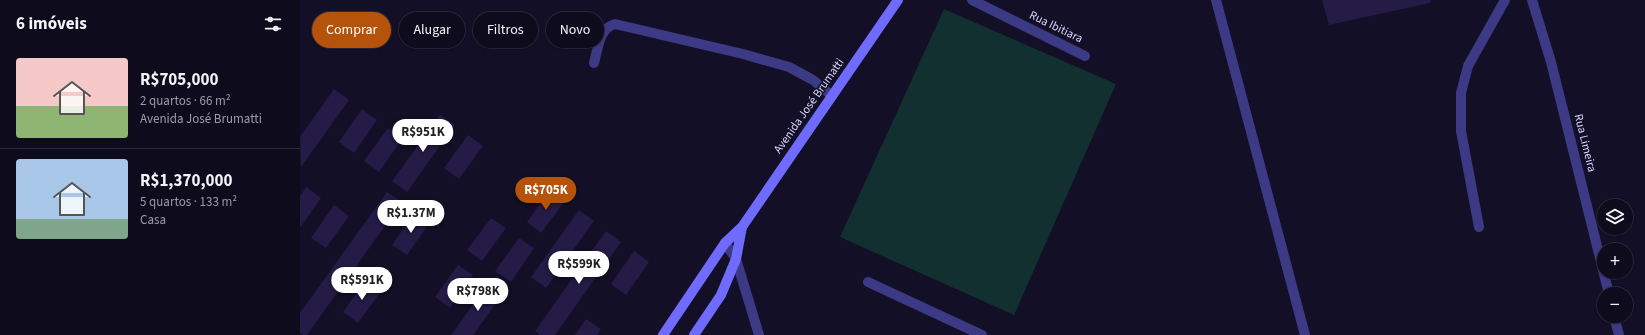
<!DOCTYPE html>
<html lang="pt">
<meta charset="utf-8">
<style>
:root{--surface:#0e0b1c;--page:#1c1929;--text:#f1f3f6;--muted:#9b9ba3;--line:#2e2b3b;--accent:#b45309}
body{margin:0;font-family:"Source Sans 3",sans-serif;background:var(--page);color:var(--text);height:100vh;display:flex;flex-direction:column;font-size:15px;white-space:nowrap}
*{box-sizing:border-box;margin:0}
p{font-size:13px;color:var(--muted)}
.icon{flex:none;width:22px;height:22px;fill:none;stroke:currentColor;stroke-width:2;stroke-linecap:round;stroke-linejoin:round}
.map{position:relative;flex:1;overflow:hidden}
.details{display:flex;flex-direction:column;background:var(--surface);width:300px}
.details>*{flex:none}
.hud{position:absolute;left:12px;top:12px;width:380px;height:36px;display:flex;gap:8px}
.fabs{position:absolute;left:1297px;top:199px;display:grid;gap:8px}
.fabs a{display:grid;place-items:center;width:36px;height:36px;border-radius:50%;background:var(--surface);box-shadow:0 1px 3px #0004,0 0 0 1px var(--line);font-size:20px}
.price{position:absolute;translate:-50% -34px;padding:0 9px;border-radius:14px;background:#fff;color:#222;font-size:13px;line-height:26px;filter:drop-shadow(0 1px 2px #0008)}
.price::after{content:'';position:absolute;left:50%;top:24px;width:12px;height:9px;margin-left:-6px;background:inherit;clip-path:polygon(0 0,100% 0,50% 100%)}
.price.on{background:var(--accent);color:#fff}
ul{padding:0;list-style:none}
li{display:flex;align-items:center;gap:12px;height:100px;padding:0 16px}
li+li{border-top:1px solid var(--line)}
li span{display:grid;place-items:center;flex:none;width:112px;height:80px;border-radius:4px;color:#555}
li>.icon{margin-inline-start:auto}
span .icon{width:48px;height:48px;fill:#fffc;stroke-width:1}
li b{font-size:17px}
h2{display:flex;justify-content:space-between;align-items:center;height:48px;padding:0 16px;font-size:17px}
.pill{padding:0 14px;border-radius:18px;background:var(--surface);box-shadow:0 1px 3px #0004,0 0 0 1px var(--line);font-size:14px;line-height:36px}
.pill.on{background:var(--accent);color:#fff}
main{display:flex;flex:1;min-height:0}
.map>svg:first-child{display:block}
.garden{fill:#12302f}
.building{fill:#241b47}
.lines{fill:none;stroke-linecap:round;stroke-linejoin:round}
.service{stroke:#3d3a85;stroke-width:10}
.minor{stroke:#3d3a85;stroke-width:10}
.secondary{stroke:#6f6bff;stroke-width:10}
.labels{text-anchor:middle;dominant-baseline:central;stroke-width:3;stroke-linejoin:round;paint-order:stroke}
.street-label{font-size:12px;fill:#d9d4ff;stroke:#130f26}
</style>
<main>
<section class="details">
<h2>6 imóveis<svg class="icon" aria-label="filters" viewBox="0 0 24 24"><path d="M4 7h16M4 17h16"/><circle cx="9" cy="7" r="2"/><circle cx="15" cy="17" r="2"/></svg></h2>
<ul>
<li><span style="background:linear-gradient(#f6c9c9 60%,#8fb573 0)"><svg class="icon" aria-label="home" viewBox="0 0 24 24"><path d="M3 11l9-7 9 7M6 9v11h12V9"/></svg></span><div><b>R$705,000</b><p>2 quartos · 66 m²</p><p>Avenida José Brumatti</p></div></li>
<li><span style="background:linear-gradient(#a9c7e8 75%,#7fa58c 0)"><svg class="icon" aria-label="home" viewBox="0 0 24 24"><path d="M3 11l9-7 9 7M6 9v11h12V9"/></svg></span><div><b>R$1,370,000</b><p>5 quartos · 133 m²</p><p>Casa</p></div></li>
</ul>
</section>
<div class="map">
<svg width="1345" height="335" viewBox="0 0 1345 335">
<rect width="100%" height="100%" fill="#130f26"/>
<path class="garden" d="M644 9 816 84 714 315 540 237Z"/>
<path class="building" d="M1022 0H1131L1130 3 1029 25Z
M34 89 49 100 1 167 0 137Z
M62 109 77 120 54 153 39 142Z
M140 115 155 125 107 192 92 181Z
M88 128 103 138 79 172 64 161Z
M168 135 183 146 159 179 144 168Z
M6 187 21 198 0 228V196Z
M250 190 265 201 241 233 227 222Z
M87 192 102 202 7 335H3L0 333V313Z
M34 205 49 216 26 248 11 238Z
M279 210 294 221 246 288 231 277Z
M115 212 130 222 107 255 92 245Z
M191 218 206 228 182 261 167 250Z
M306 231 321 242 255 335H240L235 331Z
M219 238 234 248 211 282 195 271Z
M334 251 349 262 326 295 311 284Z
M158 265 173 275 150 308 135 297Z
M67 279 82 290 58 323 43 312Z
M187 285 202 295 173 335H151Z
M286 319 301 329 297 335H275Z"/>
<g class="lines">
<path class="service" d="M916 0 1005 335
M294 63C298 49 299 28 315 24L443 54 489 67 513 80 532 96"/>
<path class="minor" d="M672 0 785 56
M1232 0 1251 62 1309 294
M1179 227 1161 131V93L1168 66 1205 0
M425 243 436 259 459 335
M568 282 682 335
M1314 316 1319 335"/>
<path class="secondary" d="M363 335 425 243 442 227 598 0
M394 335 421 295 436 259 442 227"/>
</g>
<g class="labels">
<g class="street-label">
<text transform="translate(756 27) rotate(26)">Rua Ibitiara</text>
<text transform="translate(509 106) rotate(-55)">Avenida José Brumatti</text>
<text transform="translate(1285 143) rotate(76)">Rua Limeira</text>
</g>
</g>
</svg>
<div class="fabs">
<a><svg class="icon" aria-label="layers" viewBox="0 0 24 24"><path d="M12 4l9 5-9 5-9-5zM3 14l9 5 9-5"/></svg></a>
<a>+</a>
<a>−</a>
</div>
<b class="price" style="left:123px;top:153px">R$951K</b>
<b class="price on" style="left:246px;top:211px">R$705K</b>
<b class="price" style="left:111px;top:234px">R$1.37M</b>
<b class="price" style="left:279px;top:285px">R$599K</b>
<b class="price" style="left:62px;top:301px">R$591K</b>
<b class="price" style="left:178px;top:312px">R$798K</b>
<div class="hud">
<a class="pill on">Comprar</a>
<a class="pill">Alugar</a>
<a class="pill">Filtros</a>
<a class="pill">Novo</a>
</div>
</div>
</main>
